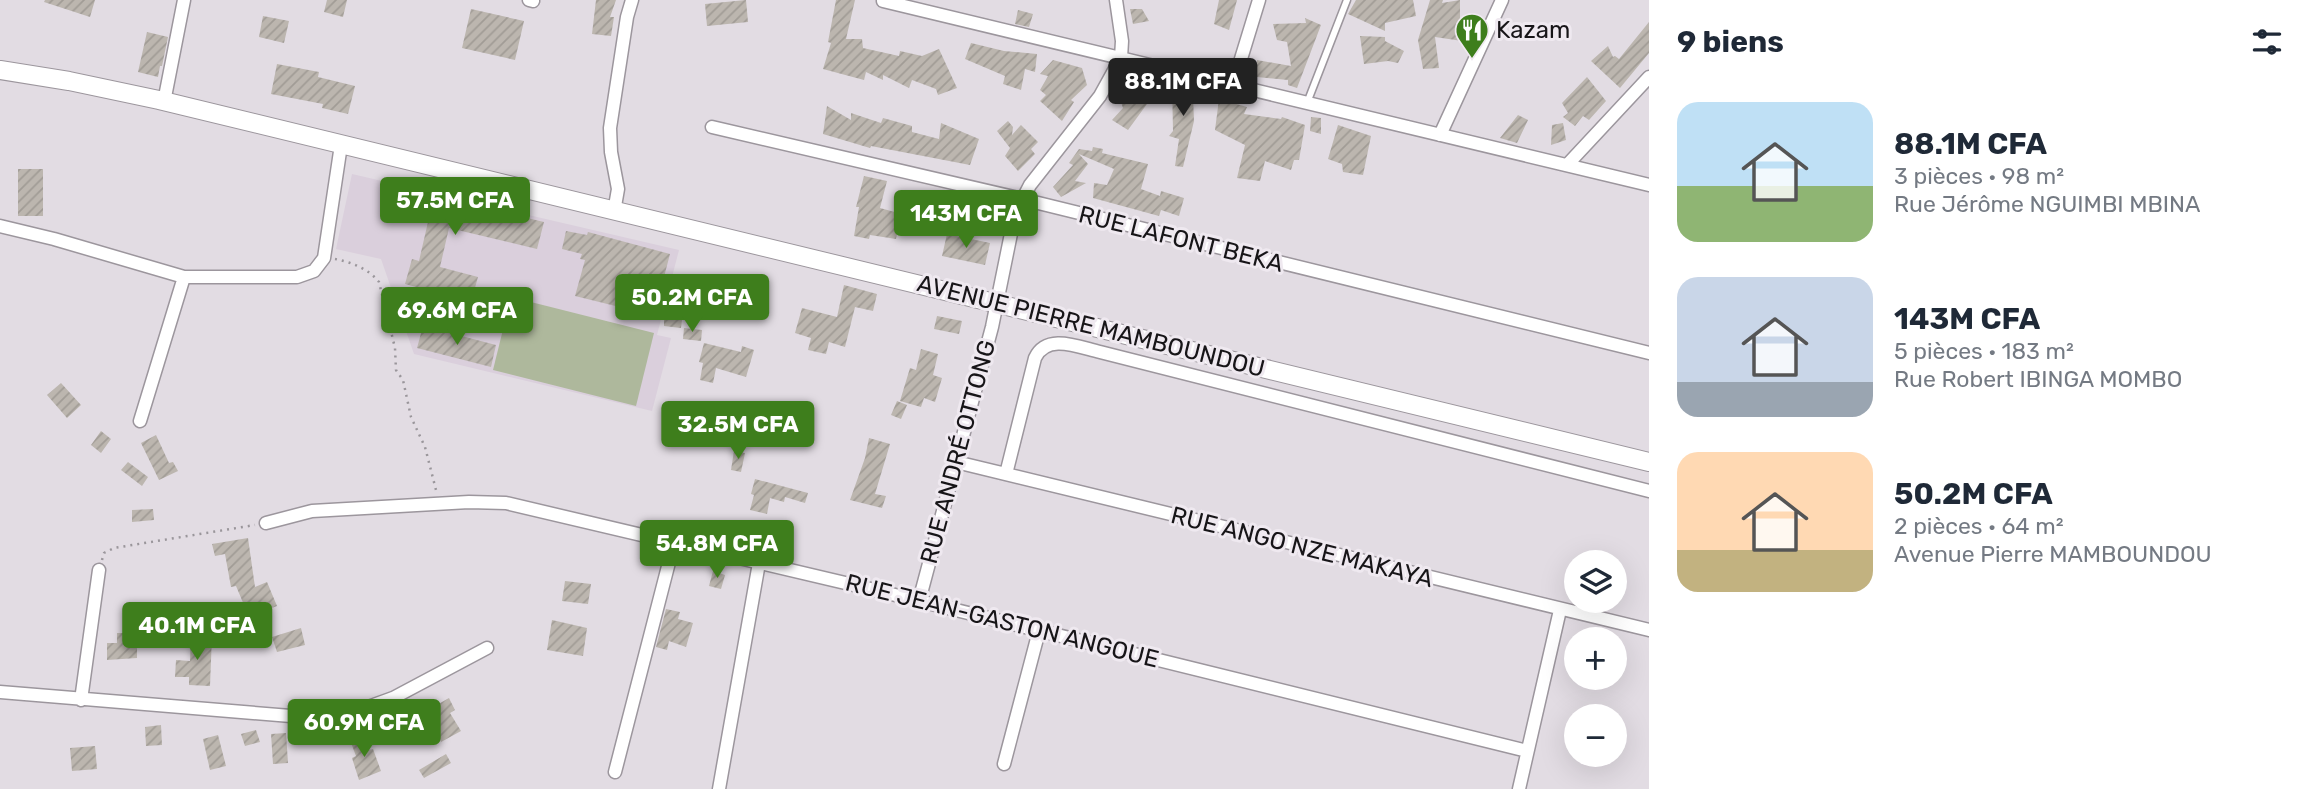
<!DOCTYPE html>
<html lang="fr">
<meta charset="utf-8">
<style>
:root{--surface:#fff;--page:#f2f2f3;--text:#1f2937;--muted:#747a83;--accent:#3e7e1c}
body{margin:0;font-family:Rubik,sans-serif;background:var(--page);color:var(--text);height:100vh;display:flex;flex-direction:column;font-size:26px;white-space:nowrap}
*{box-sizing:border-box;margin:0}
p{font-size:23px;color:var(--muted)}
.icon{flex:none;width:38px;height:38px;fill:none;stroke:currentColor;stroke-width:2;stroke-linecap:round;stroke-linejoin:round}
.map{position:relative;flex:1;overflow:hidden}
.sheet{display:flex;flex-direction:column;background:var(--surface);width:665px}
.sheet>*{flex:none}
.fabs{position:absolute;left:1564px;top:550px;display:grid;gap:14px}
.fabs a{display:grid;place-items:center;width:63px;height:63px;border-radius:50%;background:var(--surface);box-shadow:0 7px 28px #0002;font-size:35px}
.price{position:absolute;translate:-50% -60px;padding:0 16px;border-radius:7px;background:var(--accent);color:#fff;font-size:23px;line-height:46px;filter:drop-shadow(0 2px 4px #0008)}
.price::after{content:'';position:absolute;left:50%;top:42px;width:21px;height:16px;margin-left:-10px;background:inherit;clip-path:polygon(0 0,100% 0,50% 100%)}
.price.selected{background:#222;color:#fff}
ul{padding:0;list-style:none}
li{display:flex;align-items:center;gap:21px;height:175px;padding:0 28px}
li span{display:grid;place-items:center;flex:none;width:196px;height:140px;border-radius:21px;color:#555}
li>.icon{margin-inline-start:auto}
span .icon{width:84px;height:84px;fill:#fffc;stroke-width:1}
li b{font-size:30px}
h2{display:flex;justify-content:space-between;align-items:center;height:84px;padding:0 28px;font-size:30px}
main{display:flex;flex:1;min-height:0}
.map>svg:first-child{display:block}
.built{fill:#dacfdc}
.green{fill:#aeb89c}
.building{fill:url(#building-hatch)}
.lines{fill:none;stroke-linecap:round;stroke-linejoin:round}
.lane-casing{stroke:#9c969d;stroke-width:9}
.street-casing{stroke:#9c969d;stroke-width:15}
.secondary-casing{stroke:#9c969d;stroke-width:20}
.path{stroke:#9a969b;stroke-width:2.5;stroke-dasharray:2 5;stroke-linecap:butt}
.lane{stroke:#fff;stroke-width:6}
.street{stroke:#fff;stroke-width:12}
.secondary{stroke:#fff;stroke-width:18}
.labels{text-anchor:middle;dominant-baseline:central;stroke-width:6;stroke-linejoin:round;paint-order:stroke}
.poi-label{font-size:24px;fill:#171518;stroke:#efe9f0;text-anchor:start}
.street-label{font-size:24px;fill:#171518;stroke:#efe9f0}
</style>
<main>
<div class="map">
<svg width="1649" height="789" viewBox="0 0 1649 789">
<defs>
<pattern id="building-hatch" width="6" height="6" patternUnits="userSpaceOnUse" patternTransform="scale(1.75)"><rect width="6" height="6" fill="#bcb6af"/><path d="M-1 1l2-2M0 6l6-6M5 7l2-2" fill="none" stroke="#a19c96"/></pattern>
</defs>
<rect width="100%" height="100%" fill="#e2dce3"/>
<path class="built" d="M352 174 679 250 657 335 671 338 652 411 414 354 381 259 336 249Z"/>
<path class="green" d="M511 297 654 333 636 406 493 370Z"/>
<path class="building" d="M45 0H95L90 17 44 2Z
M327 0H347L343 17 324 12Z
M596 0H616L610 17H614L611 36 592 34Z
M746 0 748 22 707 26 705 4Z
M836 0H855L846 39H862L863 48 899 56 900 51 922 56 939 49 957 88 938 95 936 89 912 80 909 88 883 75V80L866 72 864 80 823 69 831 43 828 42Z
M1219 0H1237L1229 30 1214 24Z
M1356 0H1413L1416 16 1385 23V31L1348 14Z
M1430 0H1443L1442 3 1460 0V20L1477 25 1469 42 1435 37 1439 68 1423 69 1418 40Z
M471 9 524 21 515 60 462 48Z
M1130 9H1142L1149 21 1133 24Z
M1018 10 1033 14 1029 27 1015 24Z
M263 16 289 21 284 43 259 37Z
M1305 18 1321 25 1297 88 1288 85V80L1257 77V60L1291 66 1287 42 1277 40 1273 24 1306 23Z
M1649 22V53L1620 88 1591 61 1608 46 1613 57 1615 56 1619 59Z
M147 32 168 37 162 66H160L158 77 138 72Z
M1360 36 1385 37V41L1404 51 1398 63 1388 61 1364 64Z
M971 43 1004 51 1037 54 1035 72 1025 69 1021 90 1003 84 1005 76 965 59Z
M1053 60 1082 68 1087 85 1071 100 1074 102 1062 121 1040 101 1046 95 1040 90 1048 76 1040 74Z
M277 64 319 72 318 77 355 86 348 114 322 108 323 104 271 94Z
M1136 77 1145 85 1157 77 1158 78 1142 100 1147 104 1128 130 1112 120 1123 108 1121 102 1136 92 1126 86Z
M1587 77 1606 101 1589 120 1583 116 1575 126 1563 117 1568 113 1562 103Z
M1172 82 1197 85 1193 96 1194 121 1183 167 1175 166 1179 139 1169 136 1173 131Z
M1219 99 1247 107 1244 114 1281 119 1282 117 1305 125 1299 160H1294L1291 170 1265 161 1260 181 1237 178 1245 145 1215 130Z
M827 106 851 120V113L881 123 883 118 912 126V132L939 139 941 123 979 139 970 165 871 146 870 148 823 134Z
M1518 115 1528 120 1517 143 1500 138Z
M1311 117 1321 118V134L1310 131Z
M1008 121 1013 127 1012 135 1021 125 1038 142 1031 149 1035 154 1018 171 1005 156 1010 148 997 131Z
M1563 123 1566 140 1551 145 1552 125Z
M1338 125 1371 136 1363 175 1343 172 1342 164 1328 159Z
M1093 147 1103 149 1102 153 1148 164 1141 189 1160 196 1161 191 1184 198 1179 216 1161 210 1159 216 1093 198 1094 183 1107 185 1114 169 1079 154 1088 164 1075 181 1086 183 1061 197 1053 187 1073 165 1069 163 1079 149 1092 151Z
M18 169H43V216H18Z
M864 176 887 181 880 208 920 219 918 229 899 224 896 239 870 235 869 239 854 236 859 207H856Z
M393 186 544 222 537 249 449 228 440 267 478 277 471 302 405 284 412 259 419 261 428 222 386 212Z
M566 231 587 235 588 232 670 254 658 300 684 303 681 328 664 326V318L575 296 585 260 580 259 582 254 562 249Z
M947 234 990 243 985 265 942 256Z
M844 285 877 294 873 311 855 307 845 347 829 342 826 354 808 350 811 338 795 333 802 308 837 317Z
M937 316 962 321 959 334 934 329Z
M423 326 496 345 491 367 417 348Z
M684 328 702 330 701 341 683 339Z
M704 343 741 352 742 346 754 350 746 377 716 368 713 383 700 380 703 363 699 362Z
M921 349 938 354 933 375 942 378 935 402 924 398 921 407 900 401 910 368 916 370Z
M61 383 81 405 67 418 47 395Z
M897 401 907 405 901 419 891 415Z
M753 403 780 408 776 428 749 423Z
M668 407 684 410 680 429 665 426Z
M101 431 111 439 101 453 91 445Z
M779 432 795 433 794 445 778 443Z
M156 435 169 463 173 462 178 471 159 480 141 443Z
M869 438 890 444 875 494 886 496 882 508 850 500 865 458Z
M734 451 745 453 741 472 731 470Z
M128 462 148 477 142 486 121 470Z
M755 479 808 493 805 503 785 497 784 502 770 498 767 514 750 510 754 495 751 494Z
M153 509 154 520 132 522V510Z
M248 538 255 587 267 582 277 606 253 615 248 604 244 605 236 586 231 587 225 554 215 556 212 544Z
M713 571 725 575 721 589 709 586Z
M565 581 591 584 588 604 562 601Z
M666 609 680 612 678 619 693 623 686 647 669 641 667 650 656 647Z
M552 620 587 628 583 656 547 650Z
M301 628 305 645 277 652 272 637Z
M117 633H137V658L107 660V643H117Z
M201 635H212L210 686 189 685V677H175L176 660 190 661 191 636Z
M449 698 455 710 450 713 461 731 441 742 432 722 427 725 421 714Z
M161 725 162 745 146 746 145 727Z
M256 730 260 742 245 746 241 734Z
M286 733 288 763 273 764 271 734Z
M218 735 226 766 210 770 203 739Z
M363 735 368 750 373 749 381 771 359 780 352 758 356 756 350 740Z
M95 746 97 769 72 771 70 748Z
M446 754 451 763 424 778 419 770Z"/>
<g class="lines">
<defs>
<path id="lane" d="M1307 103 1347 0"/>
<path id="street" d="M529 0 533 1
M883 1 1649 185
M1233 85 1259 0
M164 102 184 0
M712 127 1022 199 1649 353
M1440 135 1502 0
M1567 165 1649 77
M614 212 618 189 611 152 610 128 627 17 632 0
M0 226 54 239 184 277H297L314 271 324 258 341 145
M140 421 184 277
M956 462 1649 630
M1006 474 1035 358C1047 333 1078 347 1100 352L1649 491
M266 523 312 511 469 502 506 503 875 590 1527 751
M919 601 992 327 1015 214 1030 185 1100 96 1121 58 1122 41 1116 0
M0 692 303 717 360 710 393 698 487 648
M81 700 99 570
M1004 764 1039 631
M615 772 674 543
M719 789 759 563
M1519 789 1560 610"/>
<path id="secondary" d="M0 70 69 81 159 100 1649 462"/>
</defs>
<use href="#lane" class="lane-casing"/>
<use href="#street" class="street-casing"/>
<use href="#secondary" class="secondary-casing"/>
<path class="path" d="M335 259C351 262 369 269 379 282L395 348 396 370 403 380 411 417 425 447 436 490
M102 560 104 553 114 548 255 525"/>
<use href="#lane" class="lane"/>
<use href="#street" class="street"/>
<use href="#secondary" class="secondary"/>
</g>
<defs>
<symbol id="restaurant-pin" viewBox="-11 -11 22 30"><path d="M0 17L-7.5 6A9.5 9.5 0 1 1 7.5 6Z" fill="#3e7e1c" stroke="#efe9f0"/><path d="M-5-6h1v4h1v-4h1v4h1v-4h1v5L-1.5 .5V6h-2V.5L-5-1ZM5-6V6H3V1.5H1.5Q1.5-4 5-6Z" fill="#fff"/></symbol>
</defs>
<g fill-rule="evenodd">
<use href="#restaurant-pin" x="1453" y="11" width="38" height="52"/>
</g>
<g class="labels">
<g class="poi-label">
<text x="1496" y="30">Kazam</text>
</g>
<g class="street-label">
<text transform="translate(1181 239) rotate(14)">RUE LAFONT BEKA</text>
<text transform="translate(1091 326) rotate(14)">AVENUE PIERRE MAMBOUNDOU</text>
<text transform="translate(958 452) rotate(-75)">RUE ANDRÉ OTTONG</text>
<text transform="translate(1302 547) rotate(14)">RUE ANGO NZE MAKAYA</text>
<text transform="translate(1002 621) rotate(14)">RUE JEAN-GASTON ANGOUE</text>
</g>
</g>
</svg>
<div class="fabs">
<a><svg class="icon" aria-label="layers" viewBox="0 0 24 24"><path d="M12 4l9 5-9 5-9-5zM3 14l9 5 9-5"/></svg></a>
<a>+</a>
<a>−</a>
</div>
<b class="price selected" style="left:1183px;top:118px">88.1M CFA</b>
<b class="price" style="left:455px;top:237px">57.5M CFA</b>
<b class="price" style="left:966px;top:250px">143M CFA</b>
<b class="price" style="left:692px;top:334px">50.2M CFA</b>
<b class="price" style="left:457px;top:347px">69.6M CFA</b>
<b class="price" style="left:738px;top:461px">32.5M CFA</b>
<b class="price" style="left:717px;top:580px">54.8M CFA</b>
<b class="price" style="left:197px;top:662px">40.1M CFA</b>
<b class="price" style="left:364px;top:759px">60.9M CFA</b>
</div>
<section class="sheet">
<h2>9 biens<svg class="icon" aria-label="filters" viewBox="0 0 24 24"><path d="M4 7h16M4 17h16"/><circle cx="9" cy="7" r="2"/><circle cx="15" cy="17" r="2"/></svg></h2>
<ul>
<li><span style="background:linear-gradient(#bfe0f5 60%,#8fb573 0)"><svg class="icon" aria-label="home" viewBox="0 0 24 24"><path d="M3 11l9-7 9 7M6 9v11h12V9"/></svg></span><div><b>88.1M CFA</b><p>3 pièces · 98 m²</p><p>Rue Jérôme NGUIMBI MBINA</p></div></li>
<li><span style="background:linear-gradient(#c9d6e8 75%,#9aa5b1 0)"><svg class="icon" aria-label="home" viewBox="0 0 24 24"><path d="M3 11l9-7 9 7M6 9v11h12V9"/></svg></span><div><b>143M CFA</b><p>5 pièces · 183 m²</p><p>Rue Robert IBINGA MOMBO</p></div></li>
<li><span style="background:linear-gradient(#ffd9b3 70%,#c2b280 0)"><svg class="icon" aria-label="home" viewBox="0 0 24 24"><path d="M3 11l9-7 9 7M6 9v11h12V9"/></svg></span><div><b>50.2M CFA</b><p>2 pièces · 64 m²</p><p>Avenue Pierre MAMBOUNDOU</p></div></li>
</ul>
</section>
</main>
